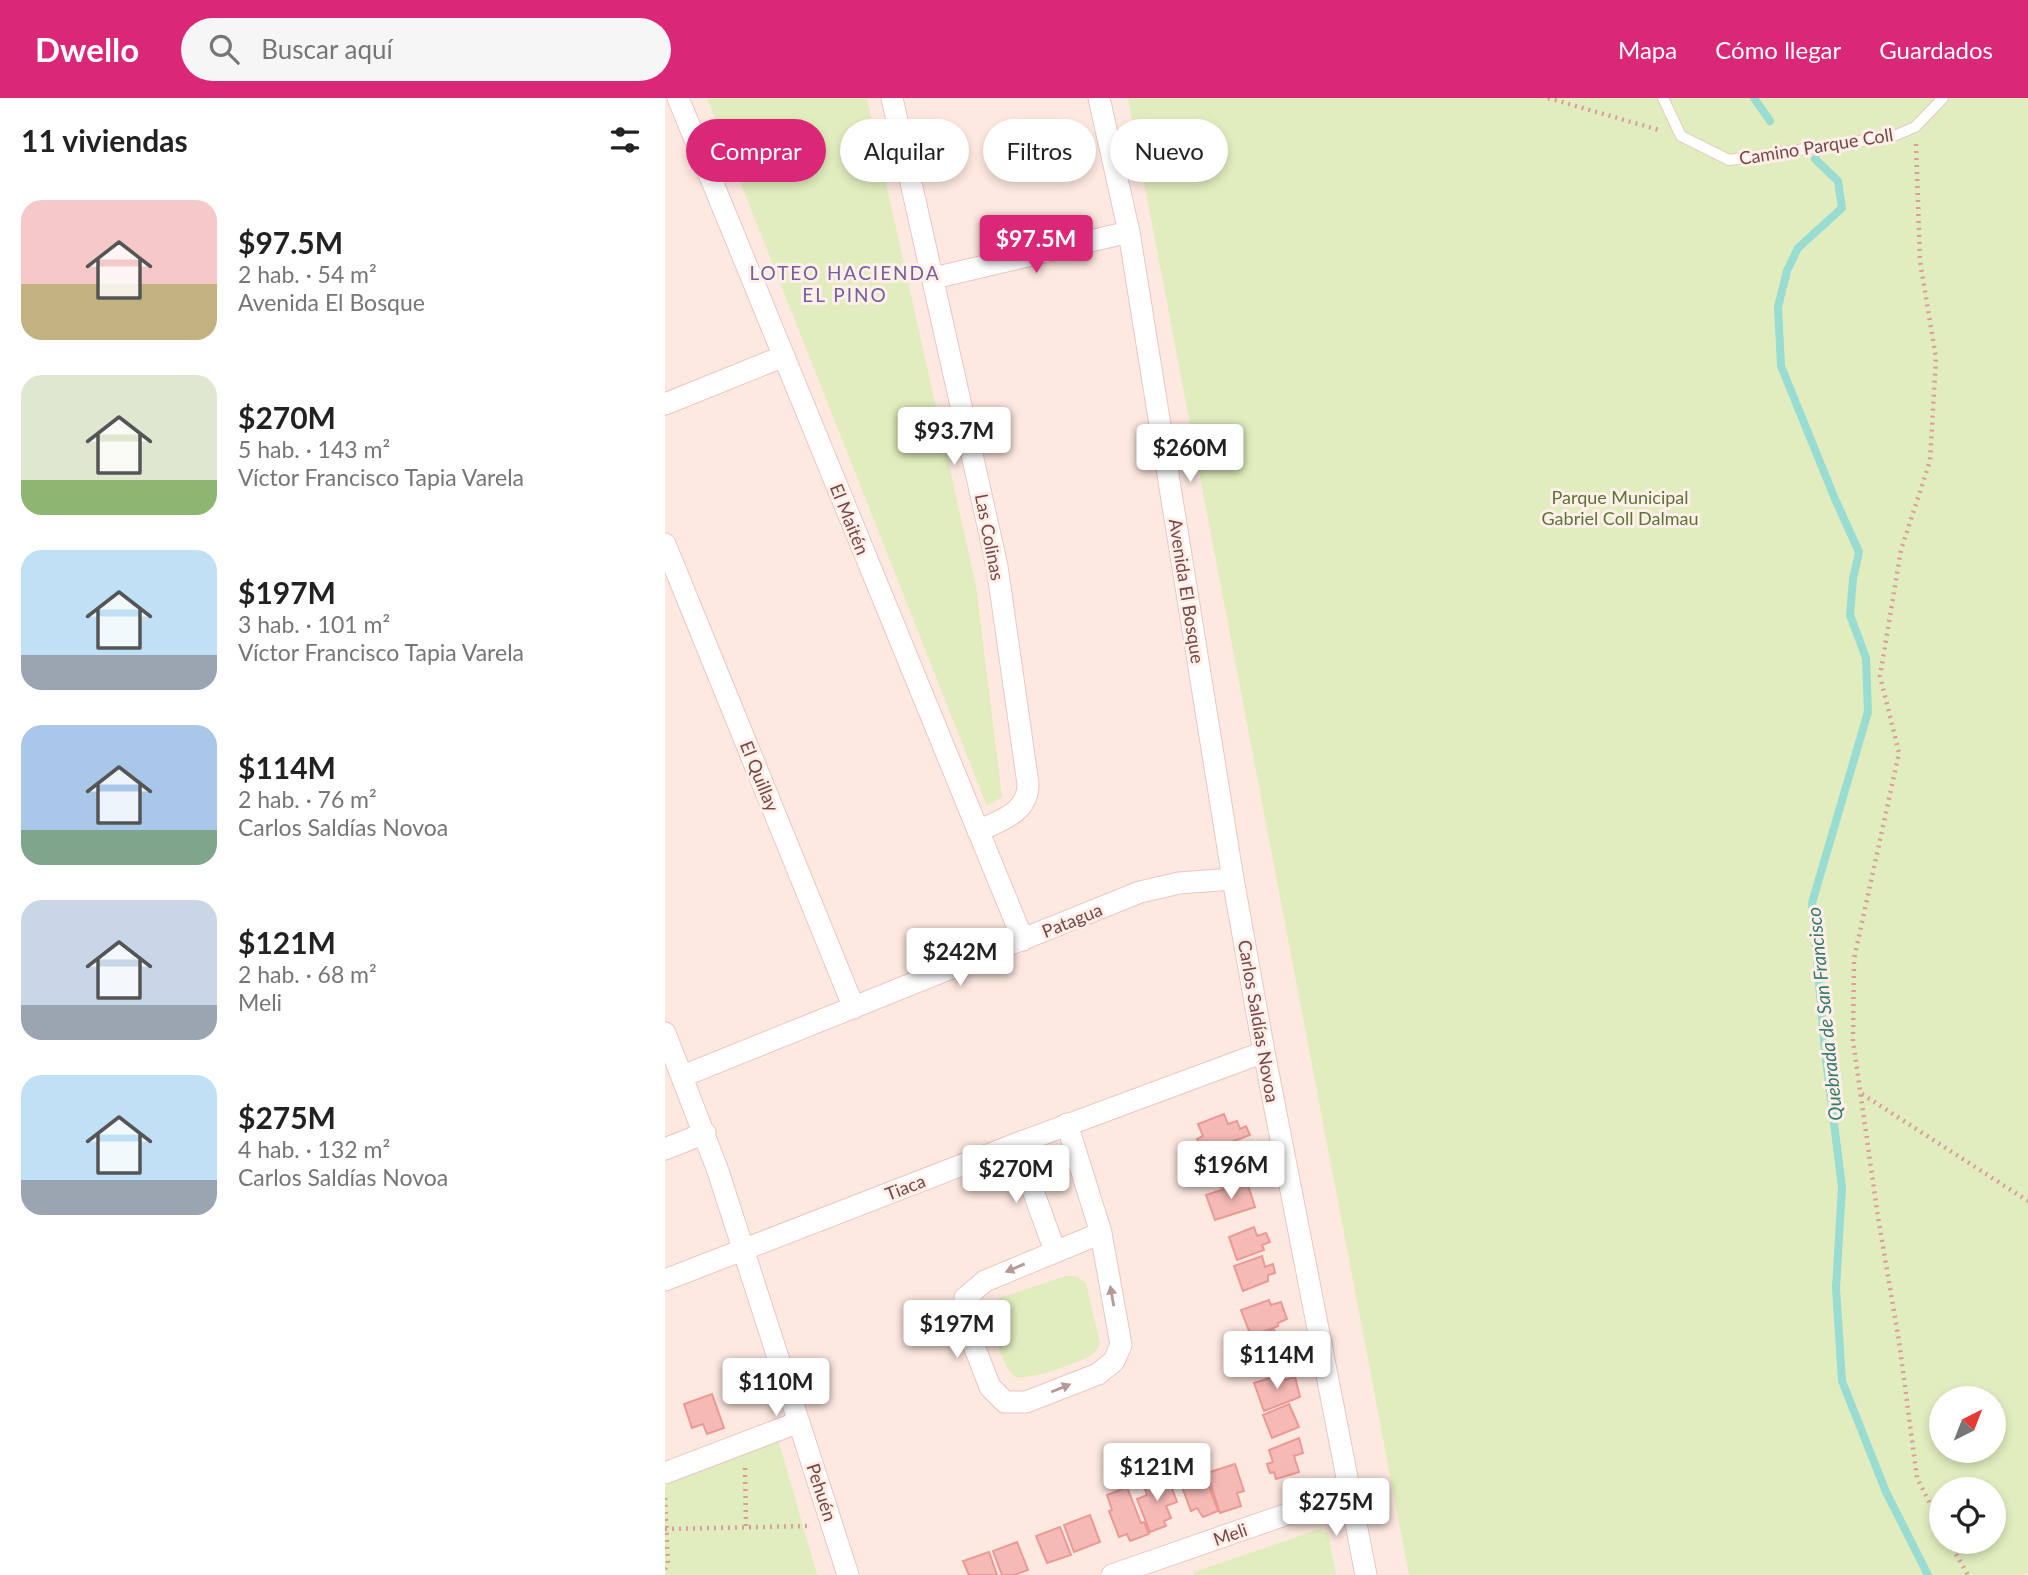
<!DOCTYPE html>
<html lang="es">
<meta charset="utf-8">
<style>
:root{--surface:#fff;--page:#f6f6f6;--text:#222;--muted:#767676;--accent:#db2777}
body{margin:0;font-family:Lato,sans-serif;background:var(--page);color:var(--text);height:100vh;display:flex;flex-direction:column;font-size:26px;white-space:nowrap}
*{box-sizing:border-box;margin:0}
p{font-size:23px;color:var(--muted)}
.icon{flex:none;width:38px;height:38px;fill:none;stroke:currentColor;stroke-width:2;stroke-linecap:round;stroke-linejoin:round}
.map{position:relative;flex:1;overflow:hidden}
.panel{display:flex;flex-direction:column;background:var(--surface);width:665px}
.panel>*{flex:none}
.top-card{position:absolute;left:21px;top:21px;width:665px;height:63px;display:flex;gap:14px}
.needle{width:46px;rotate:42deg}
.tools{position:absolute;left:1264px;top:1288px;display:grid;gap:14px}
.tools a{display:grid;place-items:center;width:77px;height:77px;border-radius:50%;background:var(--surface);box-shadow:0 4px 10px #0003;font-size:35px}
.price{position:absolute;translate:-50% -60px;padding:0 16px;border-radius:7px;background:#fff;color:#222;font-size:23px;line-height:46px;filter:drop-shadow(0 2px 4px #0008)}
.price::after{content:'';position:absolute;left:50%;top:42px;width:21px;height:16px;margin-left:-10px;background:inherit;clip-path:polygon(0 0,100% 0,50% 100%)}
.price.on{background:var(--accent);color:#fff}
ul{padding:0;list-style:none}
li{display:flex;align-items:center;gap:21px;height:175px;padding:0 21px}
li span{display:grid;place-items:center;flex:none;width:196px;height:140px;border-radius:21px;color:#555}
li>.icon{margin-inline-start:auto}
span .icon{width:84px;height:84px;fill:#fffc;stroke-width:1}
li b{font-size:30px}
h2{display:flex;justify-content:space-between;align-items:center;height:84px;padding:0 21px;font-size:30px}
.chip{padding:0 24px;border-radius:32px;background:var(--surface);box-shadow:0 4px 10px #0003;font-size:24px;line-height:63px}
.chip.on{background:var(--accent);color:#fff}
header{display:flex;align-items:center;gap:42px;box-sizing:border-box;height:98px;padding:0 35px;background:var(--accent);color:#fff}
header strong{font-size:33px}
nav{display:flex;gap:38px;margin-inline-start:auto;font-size:24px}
.search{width:490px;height:63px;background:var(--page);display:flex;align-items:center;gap:18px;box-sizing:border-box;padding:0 24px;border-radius:38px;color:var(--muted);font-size:26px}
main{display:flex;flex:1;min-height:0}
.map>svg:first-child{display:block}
.green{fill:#e1edbe;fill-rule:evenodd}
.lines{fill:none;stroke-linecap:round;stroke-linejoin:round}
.stream{stroke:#99dcd1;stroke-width:8}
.building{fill:#f6bab6;stroke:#eb9995;stroke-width:2}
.lane-casing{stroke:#e8c7c1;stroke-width:12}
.street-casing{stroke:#e8c7c1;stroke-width:23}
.path{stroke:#db9d99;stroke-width:4.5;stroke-dasharray:2 5;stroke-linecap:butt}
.lane{stroke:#fff;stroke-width:10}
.street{stroke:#fff;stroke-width:21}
.oneway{fill:#b59a99}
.labels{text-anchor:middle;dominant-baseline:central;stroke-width:6;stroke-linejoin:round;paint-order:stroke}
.street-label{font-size:18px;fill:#784745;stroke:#ffefe9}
.park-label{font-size:18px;fill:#5c7337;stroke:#ffefe9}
.neighbourhood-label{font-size:19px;letter-spacing:2px;fill:#74609c;stroke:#ffefe9}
.water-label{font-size:19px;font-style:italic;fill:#35786d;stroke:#ffefe9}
</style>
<header>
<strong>Dwello</strong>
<div class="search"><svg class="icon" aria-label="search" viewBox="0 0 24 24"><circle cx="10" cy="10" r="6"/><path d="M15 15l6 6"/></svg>Buscar aquí</div>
<nav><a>Mapa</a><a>Cómo llegar</a><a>Guardados</a></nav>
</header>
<main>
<section class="panel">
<h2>11 viviendas<svg class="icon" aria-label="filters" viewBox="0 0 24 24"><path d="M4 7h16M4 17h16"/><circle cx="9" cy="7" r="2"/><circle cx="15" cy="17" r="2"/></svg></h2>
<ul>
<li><span style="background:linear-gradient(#f6c9c9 60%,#c2b280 0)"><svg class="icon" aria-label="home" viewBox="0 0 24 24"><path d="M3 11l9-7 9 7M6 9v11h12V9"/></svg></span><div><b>$97.5M</b><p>2 hab. · 54 m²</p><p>Avenida El Bosque</p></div></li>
<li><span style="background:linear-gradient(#dfe7d0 75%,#8fb573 0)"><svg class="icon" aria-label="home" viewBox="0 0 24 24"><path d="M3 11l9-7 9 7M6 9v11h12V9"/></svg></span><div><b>$270M</b><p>5 hab. · 143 m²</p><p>Víctor Francisco Tapia Varela</p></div></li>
<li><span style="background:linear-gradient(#bfe0f5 75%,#9aa5b1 0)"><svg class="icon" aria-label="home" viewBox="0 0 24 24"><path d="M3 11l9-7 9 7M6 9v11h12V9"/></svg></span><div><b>$197M</b><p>3 hab. · 101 m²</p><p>Víctor Francisco Tapia Varela</p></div></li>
<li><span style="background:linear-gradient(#a9c7e8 75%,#7fa58c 0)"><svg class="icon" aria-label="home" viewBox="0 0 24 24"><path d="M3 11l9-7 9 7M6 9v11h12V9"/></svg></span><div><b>$114M</b><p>2 hab. · 76 m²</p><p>Carlos Saldías Novoa</p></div></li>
<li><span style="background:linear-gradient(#c9d6e8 75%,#9aa5b1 0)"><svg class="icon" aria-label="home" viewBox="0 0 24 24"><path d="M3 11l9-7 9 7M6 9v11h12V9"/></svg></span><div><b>$121M</b><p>2 hab. · 68 m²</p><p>Meli</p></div></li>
<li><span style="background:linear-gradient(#bfe0f5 75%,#9aa5b1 0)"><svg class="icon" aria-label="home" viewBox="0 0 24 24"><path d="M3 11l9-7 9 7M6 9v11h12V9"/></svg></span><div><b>$275M</b><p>4 hab. · 132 m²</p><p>Carlos Saldías Novoa</p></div></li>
</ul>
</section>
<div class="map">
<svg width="1363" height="1477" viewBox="0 0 1363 1477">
<rect width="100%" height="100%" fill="#fee9e1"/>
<path class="green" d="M42 0H202L311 488 337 699 322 708Z
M463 0H1363V1475L1358 1477H744ZM1276 1300H1328V1353H1276ZM1276 1391H1328V1444H1276Z
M401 1178H411L421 1185 435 1246C432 1250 432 1252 429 1255 419 1264 362 1283 351 1279 341 1276 325 1231 325 1220 325 1213 330 1206 334 1200Z
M113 1341 152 1477H0V1383Z
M655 1431 663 1435 671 1477H528L529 1474Z"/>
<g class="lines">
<path class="stream" d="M1089 0 1105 23
M1150 61 1173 83 1177 110 1133 150 1122 173 1113 209 1116 268 1170 401 1194 454 1188 481 1185 517 1201 560 1203 614 1147 805 1160 953 1177 1089 1171 1190 1177 1283 1221 1394 1263 1477"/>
</g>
<path class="building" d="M559 1016 563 1026 572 1023 575 1031 581 1028 585 1037 538 1055 532 1041 538 1038 533 1026Z
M575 1054 578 1061 587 1058 593 1075 556 1089 546 1064Z
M582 1084 590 1109 550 1122 541 1097Z
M589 1129 592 1138 601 1135 605 1144 597 1147 599 1152 572 1162 564 1139Z
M597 1158 600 1169 608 1166 610 1175 603 1177V1183L578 1193 569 1168Z
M604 1202 606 1207 616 1204 622 1221 613 1225V1228L586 1238 576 1212Z
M609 1231 615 1245 621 1243 625 1256 592 1269 581 1243Z
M618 1276 620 1282 630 1279 635 1299 599 1313 589 1285Z
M47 1296 59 1330 42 1336 38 1326 27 1330 19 1306Z
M624 1306 634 1329 607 1340 598 1317Z
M634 1340 638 1355 629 1358 634 1374 611 1381 609 1374 605 1375 602 1366 608 1364 604 1352Z
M570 1366 579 1393 572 1395 576 1408 555 1415 542 1375Z
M540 1377 553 1413 538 1419 532 1410 526 1413 516 1386Z
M492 1379 494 1385 504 1382 512 1404 501 1408 506 1420 499 1423 501 1428 485 1434 472 1401 482 1397 478 1385Z
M462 1389 476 1425 479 1424 484 1436 465 1443 462 1436 454 1439 444 1413 447 1412 442 1397Z
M425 1417 435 1444 409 1454 399 1427Z
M395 1429 406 1457 382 1465 371 1438Z
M352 1444 363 1472 349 1477H337L328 1453Z
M324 1454 332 1477H304L298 1463Z"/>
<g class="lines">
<defs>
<path id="lane" d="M998 0 1016 38 1064 62 1229 38 1250 29 1278 0"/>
<path id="street" d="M13 0 358 842
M227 0 332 468 363 686C363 715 336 722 313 733
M434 0 464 134 568 781 599 954 701 1477
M269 180 464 134
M0 306 119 258
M0 446 189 910
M0 935 53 1073 183 1477
M18 978 475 794 514 785 568 781
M402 1026 436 1135 456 1247 449 1263 433 1276 361 1304H340L325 1289 299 1222 300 1200 320 1183 436 1135
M351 1046 390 1153
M0 1051 40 1035
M0 1182 351 1046 599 954
M0 1375 134 1324
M447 1477 683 1395"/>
</defs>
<use href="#lane" class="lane-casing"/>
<use href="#street" class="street-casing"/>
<path class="path" d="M883 0 994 32
M1251 46 1255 163 1271 260 1265 363 1236 452 1215 578 1234 655 1189 861 1188 943 1213 1119 1234 1243 1252 1380 1276 1427
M1197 996 1363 1103
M80 1370 81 1429
M0 1431 143 1428
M1284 1444 1303 1477
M0 1471 3 1466 0 1396"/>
<use href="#lane" class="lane"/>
<use href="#street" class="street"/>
</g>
<defs><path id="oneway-solid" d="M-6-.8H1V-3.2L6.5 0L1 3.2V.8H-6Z" transform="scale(1.75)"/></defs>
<g class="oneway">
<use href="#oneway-solid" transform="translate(350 1170) rotate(157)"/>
<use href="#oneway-solid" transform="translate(447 1198) rotate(-100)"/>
<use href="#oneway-solid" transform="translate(396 1290) rotate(-22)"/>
</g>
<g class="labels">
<g class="street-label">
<text transform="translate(1151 48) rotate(-9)">Camino Parque Coll</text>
<text transform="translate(185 421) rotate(68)">El Maitén</text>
<text transform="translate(325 439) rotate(79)">Las Colinas</text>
<text transform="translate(522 493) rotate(81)">Avenida El Bosque</text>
<text transform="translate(95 678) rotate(68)">El Quillay</text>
<text transform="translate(407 822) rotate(-22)">Patagua</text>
<text transform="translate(594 923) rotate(80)">Carlos Saldías Novoa</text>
<text transform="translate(240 1089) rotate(-21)">Tiaca</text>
<text transform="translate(157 1394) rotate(72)">Pehuén</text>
<text transform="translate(565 1436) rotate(-19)">Meli</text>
</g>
<g class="park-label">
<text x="955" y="399">Parque Municipal<tspan x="955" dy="21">Gabriel Coll Dalmau</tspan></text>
</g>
<g class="neighbourhood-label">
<text x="180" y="174">LOTEO HACIENDA<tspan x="180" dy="22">EL PINO</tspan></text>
</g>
<g class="water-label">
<text transform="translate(1159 916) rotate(-96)">Quebrada de San Francisco</text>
</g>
</g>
</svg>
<div class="tools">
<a><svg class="needle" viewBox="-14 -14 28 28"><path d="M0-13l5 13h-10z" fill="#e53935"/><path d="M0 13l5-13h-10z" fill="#767676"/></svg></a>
<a><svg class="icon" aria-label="locate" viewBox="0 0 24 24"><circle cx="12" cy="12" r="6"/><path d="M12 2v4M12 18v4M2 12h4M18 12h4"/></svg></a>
</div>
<b class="price on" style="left:371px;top:177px">$97.5M</b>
<b class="price" style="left:289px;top:369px">$93.7M</b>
<b class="price" style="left:525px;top:386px">$260M</b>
<b class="price" style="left:295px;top:890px">$242M</b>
<b class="price" style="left:566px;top:1103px">$196M</b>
<b class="price" style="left:351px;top:1107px">$270M</b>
<b class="price" style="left:292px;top:1262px">$197M</b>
<b class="price" style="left:612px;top:1293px">$114M</b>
<b class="price" style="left:111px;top:1320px">$110M</b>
<b class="price" style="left:492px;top:1405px">$121M</b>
<b class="price" style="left:671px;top:1440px">$275M</b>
<div class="top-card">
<a class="chip on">Comprar</a>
<a class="chip">Alquilar</a>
<a class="chip">Filtros</a>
<a class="chip">Nuevo</a>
</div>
</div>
</main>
